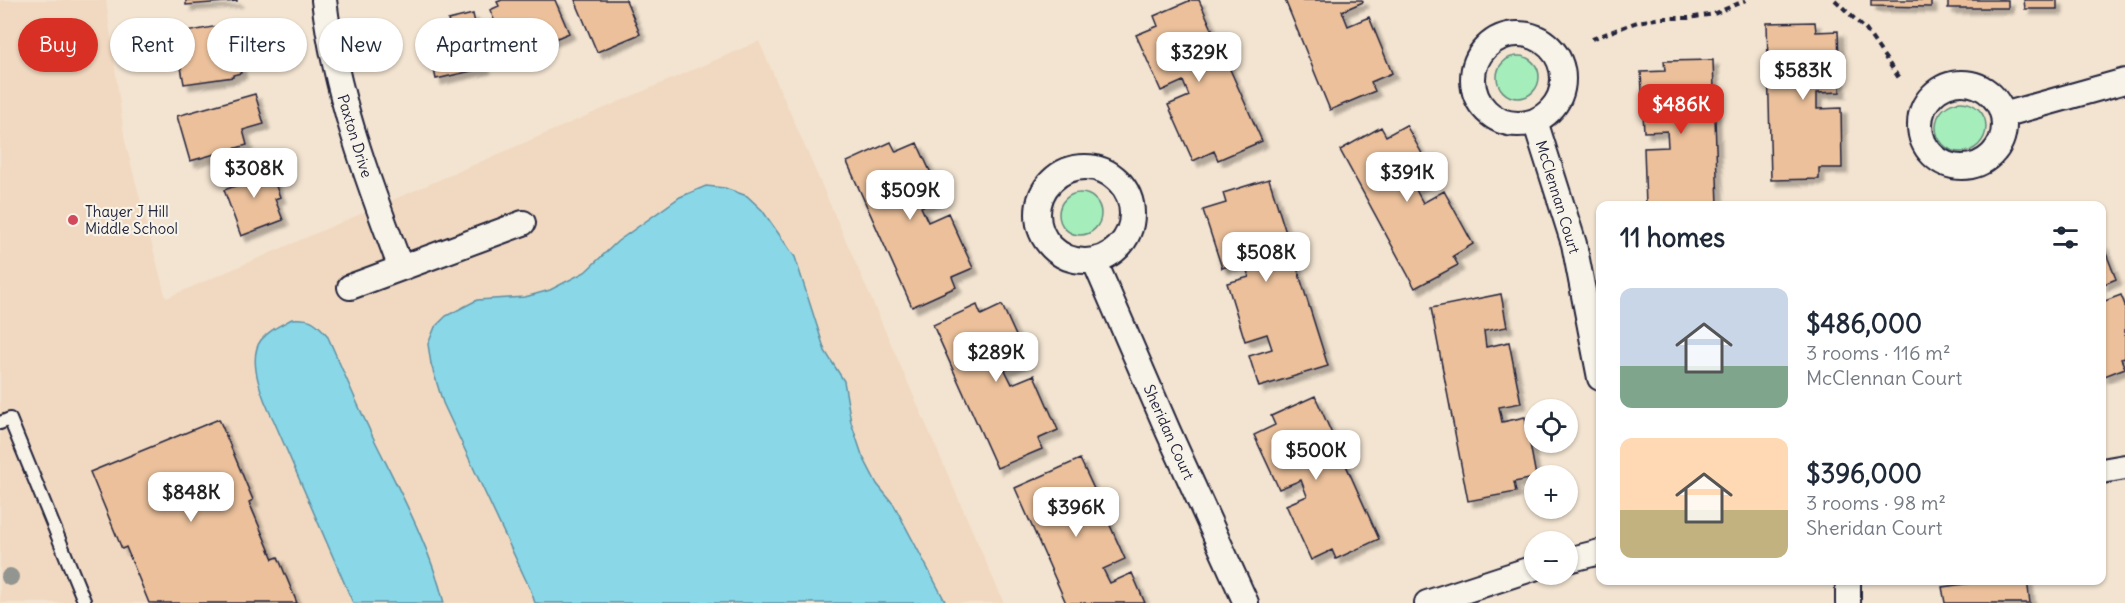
<!DOCTYPE html>
<meta charset="utf-8">
<style>
:root{--surface:#fff;--page:#f6f6f7;--text:#1f2937;--muted:#747a83;--accent:#d93025}
body{margin:0;font-family:Delius,sans-serif;background:var(--page);color:var(--text);height:100vh;display:flex;flex-direction:column;font-size:22px;white-space:nowrap}
*{box-sizing:border-box;margin:0}
p{font-size:20px;color:var(--muted)}
.icon{flex:none;width:33px;height:33px;fill:none;stroke:currentColor;stroke-width:2;stroke-linecap:round;stroke-linejoin:round}
.map{position:relative;flex:1;overflow:hidden}
.details{position:absolute;left:1596px;top:201px;width:510px;height:384px;display:flex;flex-direction:column;background:var(--surface);border-radius:12px;box-shadow:0 2px 4px #0004}
.details>*{flex:none}
.top-card{position:absolute;left:18px;top:18px;width:570px;height:54px;display:flex;gap:12px}
.fabs{position:absolute;left:1524px;top:399px;display:grid;gap:12px}
.fabs a{display:grid;place-items:center;width:54px;height:54px;border-radius:50%;background:var(--surface);box-shadow:0 2px 4px #0004;font-size:30px}
.price{position:absolute;translate:-50% -51px;padding:0 14px;border-radius:12px;background:#fff;color:#222;font-size:20px;line-height:39px;filter:drop-shadow(0 2px 3px #0008)}
.price::after{content:'';position:absolute;left:50%;top:36px;width:18px;height:14px;margin-left:-9px;background:inherit;clip-path:polygon(0 0,100% 0,50% 100%)}
.price.active{background:var(--accent);color:#fff}
ul{padding:0;list-style:none}
li{display:flex;align-items:center;gap:18px;height:150px;padding:0 24px}
li span{display:grid;place-items:center;flex:none;width:168px;height:120px;border-radius:12px;color:#555}
li>.icon{margin-inline-start:auto}
span .icon{width:72px;height:72px;fill:#fffc;stroke-width:1}
li b{font-size:26px}
h2{display:flex;justify-content:space-between;align-items:center;height:72px;padding:0 24px;font-size:26px}
.tag{padding:0 21px;border-radius:27px;background:var(--surface);box-shadow:0 2px 4px #0004;font-size:21px;line-height:54px}
.tag.active{background:var(--accent);color:#fff}
.map>svg:first-child{display:block}
.built{fill:#f1d9c1}
.green{fill:#a5edbb;stroke:#64887b;stroke-width:1.5}
.water{fill:#89d7e7;stroke:#608fa2;stroke-width:1.5}
.building{fill:#ebc09b;stroke:#22223b;stroke-width:1.5;filter:url(#shadow)}
.lines{fill:none;stroke-linecap:round;stroke-linejoin:round}
.service-casing{stroke:#22223b;stroke-width:16}
.minor-casing{stroke:#22223b;stroke-width:28}
.path{stroke:#22223b;stroke-width:4;stroke-dasharray:6 4.5;stroke-linecap:butt}
.service{stroke:#f7f3e8;stroke-width:12}
.minor{stroke:#f7f3e8;stroke-width:24}
.tree{fill:#929590}
.poi-dot{fill:#d1495b;stroke:#f7f3e8;stroke-width:2}
.labels{text-anchor:middle;dominant-baseline:central;stroke-width:4.5;stroke-linejoin:round;paint-order:stroke}
.street-label{font-size:15px;fill:#22223b;stroke:#f7f3e8}
.poi-label{font-size:15px;fill:#22223b;stroke:#f7f3e8;text-anchor:start}
</style>
<div class="map">
<svg width="2125" height="603" viewBox="0 0 2125 603">
<defs>
<filter id="shadow"><feDropShadow dx="5.5" dy="5.5" stdDeviation="1.5" flood-color="#0004"/></filter>
</defs>
<rect width="100%" height="100%" fill="#f3e4d1"/>
<filter id="ink" filterUnits="userSpaceOnUse"><feTurbulence type="fractalNoise" baseFrequency=".0167" numOctaves="2"/><feDisplacementMap in="SourceGraphic" scale="12" xChannelSelector="R" yChannelSelector="G"/><feConvolveMatrix kernelMatrix="1 2 1 2 8 2 1 2 1" color-interpolation-filters="sRGB"/></filter>
<g filter="url(#ink)">
<path class="built" d="M0 0H106L125 141 166 298 759 41 1004 603H0Z"/>
<path class="green" d="M1497 77a21 21 0 1 1 42 0a21 21 0 1 1-42 0Z
M1936 127a25 25 0 1 1 50 0a25 25 0 1 1-50 0Z
M1059 214a21 21 0 1 1 42 0a21 21 0 1 1-42 0Z"/>
<path class="water" d="M706 186 725 188 747 196 762 210 795 257 825 351 844 381 851 422 862 455 877 484 894 505 946 603H535L531 591 443 403 431 364 428 344 435 327 446 316 477 300 525 297 550 290 585 272 618 241 680 197Z
M292 319C311 318 315 321 327 335 342 368 356 402 372 435 399 490 429 544 444 603H353L274 421C264 402 246 360 261 340 269 330 281 325 292 319Z"/>
<path class="building" d="M186 0H237V1L186 5Z
M502 0H555L569 33 538 46 530 27 502 39 490 10 499 6 497 2Z
M575 0H626L640 34 597 52Z
M1191 0H1199L1262 141 1218 160 1214 151 1193 161 1168 105 1189 96 1183 81 1161 91 1136 35 1158 26 1154 16Z
M1285 0H1362L1363 2 1342 11 1348 26 1369 17 1392 73 1371 82 1375 91 1330 110Z
M1871 0H1931V7L1871 6Z
M1948 0H2008V8H1948Z
M2024 0H2057V9H2025Z
M473 14 485 68 436 79 428 42 452 37 448 20Z
M239 22 245 52 237 54 241 73 233 75V77L184 84 175 34Z
M1815 22 1816 32 1838 31 1840 92 1817 93V109L1841 108 1842 168H1819V179L1771 180 1767 23Z
M1713 60 1718 206H1646L1644 148 1668 147 1667 131 1644 132 1641 72 1665 71 1664 61Z
M255 94 264 124 243 130 247 145 190 161 177 116Z
M1406 125 1435 177 1415 188 1423 203 1444 191 1473 244 1453 256 1458 265 1415 288 1340 150 1381 127 1386 136Z
M891 142 896 152 917 143 942 197 921 207 928 222 948 213 973 268 952 277 956 287 912 307 847 162Z
M266 159 280 197 275 199 283 220 241 236 224 190 241 184 236 170Z
M1269 179 1328 366 1259 387 1249 356 1272 349 1267 334 1245 341 1227 283 1249 277 1244 261 1222 268 1203 210 1226 203 1223 193Z
M2102 243 2116 279 2102 285Z
M1501 294 1507 327 1484 331 1486 347 1509 342 1521 403 1499 407 1502 422 1525 417 1536 476 1534 478 1514 482 1516 492 1468 501 1431 308Z
M2121 295 2125 305V358L2121 359 2125 368 2102 377V302Z
M977 305 981 315 1002 305 1027 360 1005 370 1012 384 1034 375 1058 430 1038 439 1042 449 997 468 933 325Z
M1315 396 1379 539 1336 559 1332 550 1311 560 1286 505 1307 496 1301 480 1279 489 1254 435 1275 425 1271 416Z
M219 419 253 500 249 502 273 559 278 557 297 603H149L126 547 122 549 90 472Z
M1080 459 1094 489 1073 499 1079 512 1100 503 1125 559 1103 569 1110 583 1132 573 1145 603H1066L1015 488Z
M1994 580H2027L2030 603H1945L1942 587Z"/>
<g class="lines">
<defs>
<path id="service" d="M0 423 10 419 85 603"/>
<path id="minor" d="M324 0C335 92 368 182 401 268
M1473 79a45 45 0 1 1 90 0a45 45 0 1 1-90 0Z
M1920 125a42 42 0 1 1 84 0a42 42 0 1 1-84 0Z
M2003 115 2125 81
M1535 121 1574 244 1600 378
M1038 214a47 47 0 1 1 94 0a47 47 0 1 1-94 0Z
M1094 260 1168 431 1246 603
M350 287 523 223
M2102 471 2125 467
M1568 560 1600 552
M1848 580V603
M1427 603 1534 568"/>
</defs>
<use href="#service" class="service-casing"/>
<use href="#minor" class="minor-casing"/>
<path class="path" d="M1835 0 1866 30 1899 78
M1592 39 1637 22 1662 18H1689L1714 14 1746 0"/>
<use href="#service" class="service"/>
<use href="#minor" class="minor"/>
</g>
<circle class="tree" cx="10" cy="577" r="9"/>
</g>
<circle class="poi-dot" cx="73" cy="220" r="6"/>
<g class="labels">
<g class="street-label">
<text transform="translate(355 136) rotate(73)">Paxton Drive</text>
<text transform="translate(1558 197) rotate(73)">McClennan Court</text>
<text transform="translate(1169 432) rotate(66)">Sheridan Court</text>
</g>
<g class="poi-label">
<text x="85" y="211">Thayer J Hill<tspan x="85" dy="17">Middle School</tspan></text>
</g>
</g>
</svg>
<div class="fabs">
<a><svg class="icon" aria-label="locate" viewBox="0 0 24 24"><circle cx="12" cy="12" r="6"/><path d="M12 2v4M12 18v4M2 12h4M18 12h4"/></svg></a>
<a>+</a>
<a>−</a>
</div>
<b class="price" style="left:1199px;top:83px">$329K</b>
<b class="price" style="left:1803px;top:101px">$583K</b>
<b class="price active" style="left:1681px;top:135px">$486K</b>
<b class="price" style="left:254px;top:199px">$308K</b>
<b class="price" style="left:1407px;top:203px">$391K</b>
<b class="price" style="left:910px;top:221px">$509K</b>
<b class="price" style="left:1266px;top:283px">$508K</b>
<b class="price" style="left:996px;top:383px">$289K</b>
<b class="price" style="left:1316px;top:481px">$500K</b>
<b class="price" style="left:191px;top:523px">$848K</b>
<b class="price" style="left:1076px;top:538px">$396K</b>
<div class="top-card">
<a class="tag active">Buy</a>
<a class="tag">Rent</a>
<a class="tag">Filters</a>
<a class="tag">New</a>
<a class="tag">Apartment</a>
</div>
<section class="details">
<h2>11 homes<svg class="icon" aria-label="filters" viewBox="0 0 24 24"><path d="M4 7h16M4 17h16"/><circle cx="9" cy="7" r="2"/><circle cx="15" cy="17" r="2"/></svg></h2>
<ul>
<li><span style="background:linear-gradient(#c9d6e8 65%,#7fa58c 0)"><svg class="icon" aria-label="home" viewBox="0 0 24 24"><path d="M3 11l9-7 9 7M6 9v11h12V9"/></svg></span><div><b>$486,000</b><p>3 rooms · 116 m²</p><p>McClennan Court</p></div></li>
<li><span style="background:linear-gradient(#ffd9b3 60%,#c2b280 0)"><svg class="icon" aria-label="home" viewBox="0 0 24 24"><path d="M3 11l9-7 9 7M6 9v11h12V9"/></svg></span><div><b>$396,000</b><p>3 rooms · 98 m²</p><p>Sheridan Court</p></div></li>
</ul>
</section>
</div>
